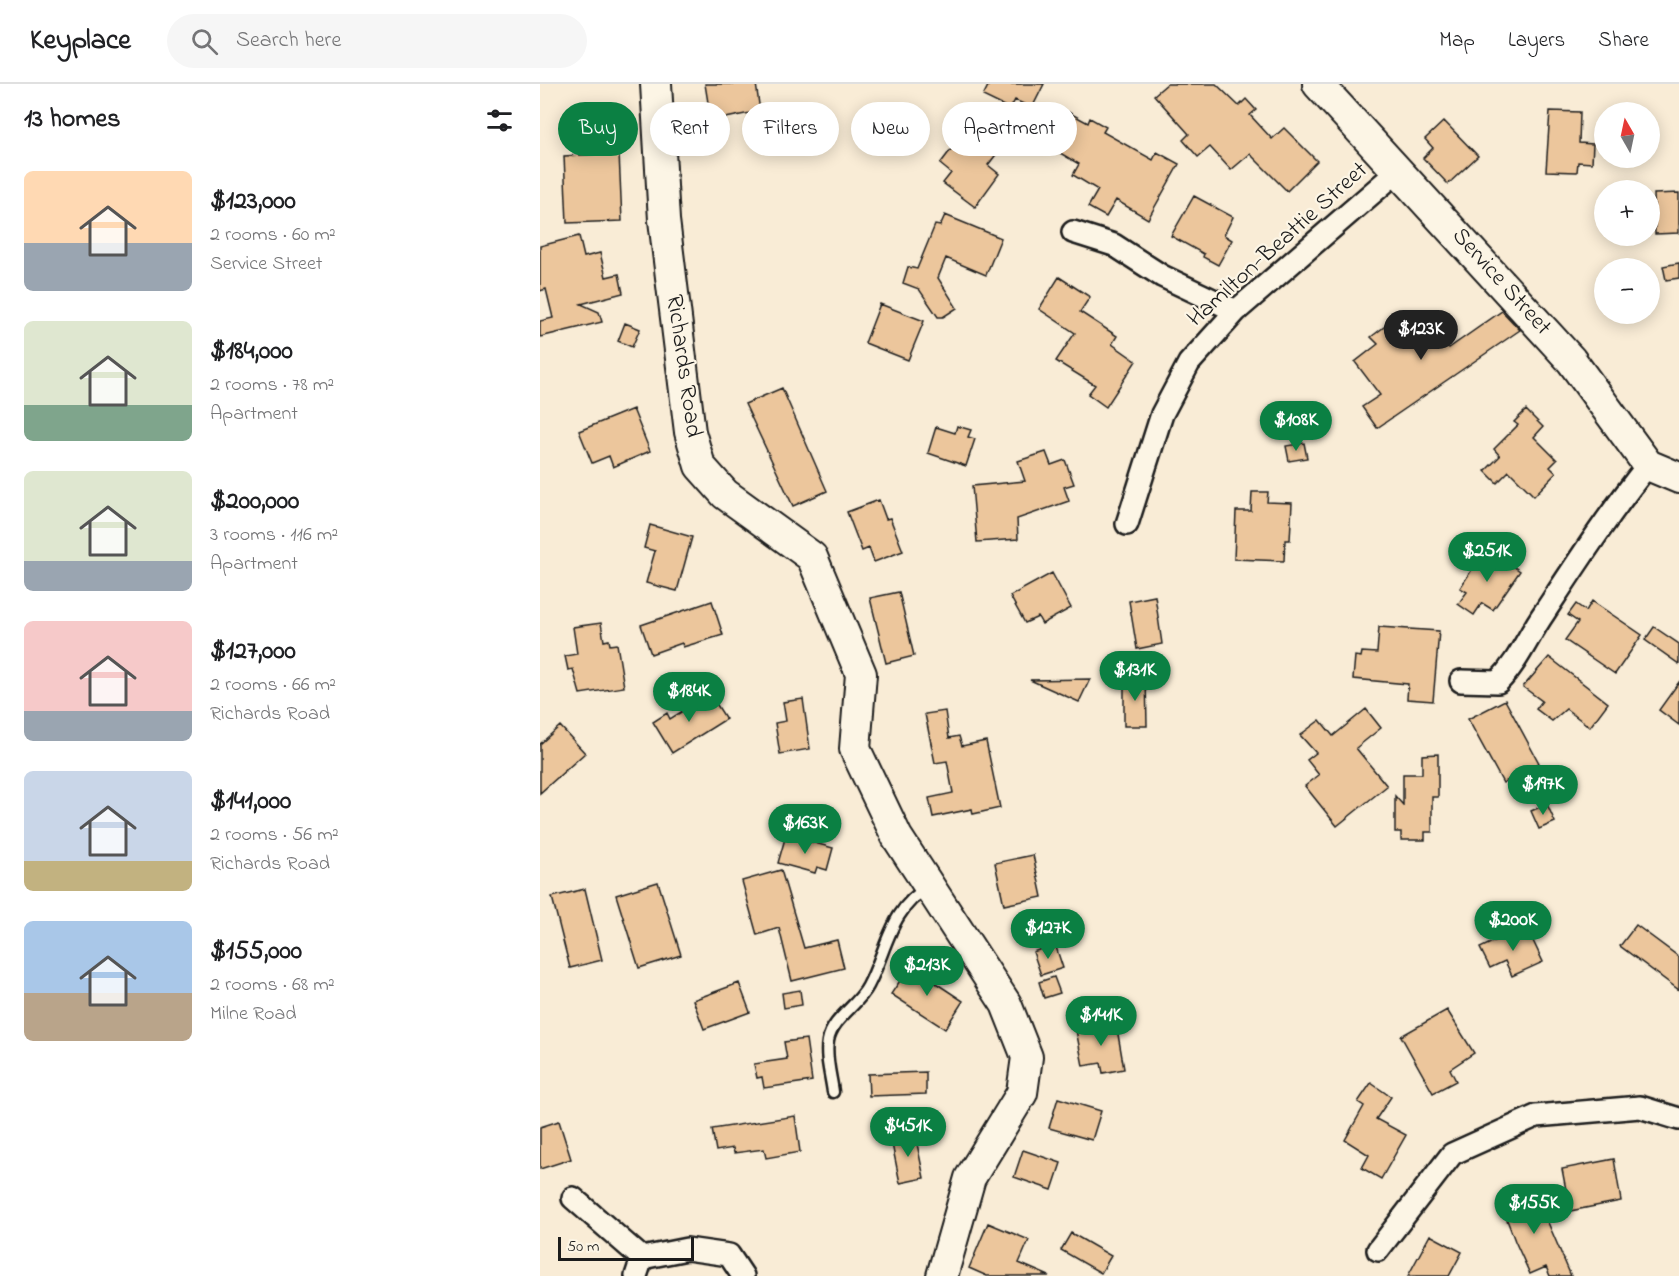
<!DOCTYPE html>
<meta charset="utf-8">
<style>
:root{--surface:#fff;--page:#f6f6f6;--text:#202124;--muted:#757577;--line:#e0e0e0;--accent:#0b8043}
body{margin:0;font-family:"Indie Flower",sans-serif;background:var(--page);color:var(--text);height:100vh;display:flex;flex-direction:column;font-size:22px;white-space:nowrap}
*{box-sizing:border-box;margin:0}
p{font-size:20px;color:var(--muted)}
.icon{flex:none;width:33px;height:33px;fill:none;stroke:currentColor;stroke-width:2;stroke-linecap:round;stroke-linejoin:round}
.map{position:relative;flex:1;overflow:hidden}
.drawer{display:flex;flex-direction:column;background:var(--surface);width:540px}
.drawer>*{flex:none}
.top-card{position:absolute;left:18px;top:18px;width:570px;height:54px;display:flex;gap:12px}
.needle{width:39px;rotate:351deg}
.tools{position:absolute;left:1054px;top:18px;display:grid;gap:12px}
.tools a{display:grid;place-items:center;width:66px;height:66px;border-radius:50%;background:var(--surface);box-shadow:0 3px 15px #0003;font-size:30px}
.scale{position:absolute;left:18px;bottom:15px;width:136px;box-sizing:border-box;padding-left:6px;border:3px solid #1c1c1c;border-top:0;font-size:16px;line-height:21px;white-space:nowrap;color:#1c1c1c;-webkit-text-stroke:4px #fcf5e5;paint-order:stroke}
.price{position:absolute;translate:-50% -51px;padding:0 14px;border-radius:21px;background:var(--accent);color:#fff;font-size:20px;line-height:39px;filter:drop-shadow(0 2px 3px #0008)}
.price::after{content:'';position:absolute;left:50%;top:36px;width:18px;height:14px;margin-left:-9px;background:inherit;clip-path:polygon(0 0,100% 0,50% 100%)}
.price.active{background:#222;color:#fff}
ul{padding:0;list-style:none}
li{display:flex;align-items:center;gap:18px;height:150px;padding:0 24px}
li span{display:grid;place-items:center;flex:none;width:168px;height:120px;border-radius:9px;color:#555}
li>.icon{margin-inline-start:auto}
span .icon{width:72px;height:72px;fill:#fffc;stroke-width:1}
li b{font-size:26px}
h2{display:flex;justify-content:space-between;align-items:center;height:72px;padding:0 24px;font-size:26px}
.chip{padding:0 21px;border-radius:27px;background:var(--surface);box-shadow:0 3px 15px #0003;font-size:21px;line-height:54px}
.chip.active{background:var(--accent);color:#fff}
header{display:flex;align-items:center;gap:36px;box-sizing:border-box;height:84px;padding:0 30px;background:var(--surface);border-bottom:2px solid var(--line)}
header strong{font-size:28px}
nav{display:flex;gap:33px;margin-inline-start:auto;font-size:21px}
.search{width:420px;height:54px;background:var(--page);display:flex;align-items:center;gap:15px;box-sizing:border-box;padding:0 21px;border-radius:33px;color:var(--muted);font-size:22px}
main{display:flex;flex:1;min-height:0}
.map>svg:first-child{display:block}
.building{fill:#ecc69c;stroke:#1c1c1c;stroke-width:1.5}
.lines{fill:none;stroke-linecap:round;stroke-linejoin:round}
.lane-casing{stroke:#1c1c1c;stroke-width:15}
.street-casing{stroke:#1c1c1c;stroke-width:26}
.secondary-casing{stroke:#1c1c1c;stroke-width:34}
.lane{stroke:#fcf5e5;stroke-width:10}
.street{stroke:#fcf5e5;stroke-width:21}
.secondary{stroke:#fcf5e5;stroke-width:30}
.labels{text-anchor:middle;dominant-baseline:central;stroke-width:4.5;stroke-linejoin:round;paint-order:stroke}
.street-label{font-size:24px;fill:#1c1c1c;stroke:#fcf5e5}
</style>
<header>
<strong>Keyplace</strong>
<div class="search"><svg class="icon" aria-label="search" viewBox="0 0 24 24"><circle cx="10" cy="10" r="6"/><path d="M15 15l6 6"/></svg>Search here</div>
<nav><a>Map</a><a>Layers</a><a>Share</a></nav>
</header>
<main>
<section class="drawer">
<h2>13 homes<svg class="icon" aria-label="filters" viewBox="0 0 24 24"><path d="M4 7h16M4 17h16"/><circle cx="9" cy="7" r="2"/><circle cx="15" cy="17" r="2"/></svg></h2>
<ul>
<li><span style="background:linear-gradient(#ffd9b3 60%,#9aa5b1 0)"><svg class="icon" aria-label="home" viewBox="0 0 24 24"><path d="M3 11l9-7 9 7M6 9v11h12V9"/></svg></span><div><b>$123,000</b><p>2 rooms · 60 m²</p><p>Service Street</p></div></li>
<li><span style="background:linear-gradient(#dfe7d0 70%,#7fa58c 0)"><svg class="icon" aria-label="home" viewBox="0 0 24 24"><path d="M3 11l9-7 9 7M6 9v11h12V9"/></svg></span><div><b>$184,000</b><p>2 rooms · 78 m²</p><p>Apartment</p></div></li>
<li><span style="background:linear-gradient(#dfe7d0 75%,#9aa5b1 0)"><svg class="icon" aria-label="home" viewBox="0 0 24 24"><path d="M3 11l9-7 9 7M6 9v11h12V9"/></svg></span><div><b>$200,000</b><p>3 rooms · 116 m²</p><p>Apartment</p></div></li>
<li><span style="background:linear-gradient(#f6c9c9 75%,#9aa5b1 0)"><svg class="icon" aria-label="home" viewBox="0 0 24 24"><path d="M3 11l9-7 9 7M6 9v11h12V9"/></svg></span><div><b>$127,000</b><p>2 rooms · 66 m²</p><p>Richards Road</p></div></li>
<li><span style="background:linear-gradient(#c9d6e8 75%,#c2b280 0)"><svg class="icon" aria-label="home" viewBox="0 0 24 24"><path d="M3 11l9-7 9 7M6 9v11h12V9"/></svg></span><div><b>$141,000</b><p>2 rooms · 56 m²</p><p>Richards Road</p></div></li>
<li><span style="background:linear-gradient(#a9c7e8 60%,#b9a48a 0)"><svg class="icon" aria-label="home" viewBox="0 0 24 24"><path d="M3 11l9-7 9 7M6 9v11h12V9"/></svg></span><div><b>$155,000</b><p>2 rooms · 68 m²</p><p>Milne Road</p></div></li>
</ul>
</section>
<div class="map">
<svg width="1139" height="1192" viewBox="0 0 1139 1192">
<rect width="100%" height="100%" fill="#f9ecd6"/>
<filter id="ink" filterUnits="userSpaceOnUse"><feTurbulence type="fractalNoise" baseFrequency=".0167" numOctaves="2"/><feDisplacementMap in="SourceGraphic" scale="12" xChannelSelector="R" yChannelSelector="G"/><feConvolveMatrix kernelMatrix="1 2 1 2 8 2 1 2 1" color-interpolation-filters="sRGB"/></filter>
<g filter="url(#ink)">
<path class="building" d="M165 0H216L220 27 171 37Z
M444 0H504L492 24 475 16 470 25 443 12 448 2Z
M627 0H676L699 22 706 15 716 26 710 31 732 55 744 44 777 77 747 107 710 70 691 86 670 63 658 73 643 56 649 50 614 11Z
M1010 27 1040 28 1039 59 1053 60 1052 79 1038 78 1037 88 1006 87Z
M528 28 548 39 550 34 566 43 563 48 613 76 617 68 639 80 608 135 576 116 566 133 548 123 558 106 533 91 539 80 508 62Z
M904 37 938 72 908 100 883 74 893 64 885 55Z
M438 46 462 63 448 81 459 90 435 123 403 99 411 89 400 80 425 47 433 52Z
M79 69 82 137 27 139 24 72Z
M1139 109V149L1115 150 1114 110Z
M654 112 693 133 684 151 692 156 678 181 663 173 664 170 631 152Z
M405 131 461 154 446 191 406 174 398 194 417 224 403 233H398L379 205 363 199 368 183 377 185 395 141 400 142Z
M39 152 44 173 60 169 66 193 79 190 83 209 41 220 59 228 62 238 0 253V237L13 234 6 205 0 207V162Z
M1139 179V194L1126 196 1123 182Z
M519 193 550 213 540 228 577 252 572 260 596 277 566 323 548 310 555 301 516 277 535 249 499 225Z
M340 220 384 237 368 276 325 259Z
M962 227 980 246 837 344 822 323 840 311 815 278 838 260 831 253 857 233 864 242 881 229 909 264Z
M85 239 100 245 92 263 78 257Z
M242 304 287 407 253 422 205 320Z
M93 325 110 367 73 383 69 372 52 379 39 347Z
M986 326 1003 343 994 353 1017 376 1010 383 1016 389 994 412 969 387 957 399 945 387 960 372 954 365 978 341 974 338Z
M417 342 431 346 428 353 435 355 426 382 388 369 396 343 415 349Z
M764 359 767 374 749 377 746 362Z
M506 368 511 381 525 376 534 400 524 403 529 417 477 435 478 455 437 458 432 402 485 397 478 377Z
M712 408H728L727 418 752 419 750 456H745L744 477 694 475 696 427H711Z
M339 416 346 435 350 434 363 467 334 478 329 464 322 467 307 428Z
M110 441 152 453 137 507 106 499 115 467 104 464Z
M952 468 980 487 953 526 942 519 934 531 918 520 927 508 920 504 931 487 928 484 936 473 945 479Z
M512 489 531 524 502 540 498 533 485 539 470 512Z
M359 508 374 572 346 579 330 514Z
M615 512 622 560 597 565 589 517Z
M172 517 183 551 143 563 142 559 111 570 101 541Z
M1052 517 1102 551 1075 590 1025 556 1038 538 1028 531 1036 520 1046 527Z
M61 539 64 557 69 556 70 561 77 560 84 603 40 610 33 585 28 586 25 572 37 570 33 543Z
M839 543 899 547 893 617 867 615 868 600 813 595 815 572 821 573 822 568 837 569Z
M1114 543 1139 560V580L1105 556Z
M1009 573 1068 619 1050 643 1026 625 1012 637 996 625 1002 617 983 603Z
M584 594H606L607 642H584Z
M550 595 539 618 490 596Z
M1139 598V641L1119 626Z
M170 610 186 635 132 669 113 638 127 629 130 635Z
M263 615 270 665 240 670 235 639 246 637 243 618Z
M965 616 999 679 963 699 928 635Z
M826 625 841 644 816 664 847 702 797 742 765 702 779 691 767 676 776 669 760 651 780 636 793 652Z
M405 627 409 654 419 652 422 662 446 657 460 724 433 730 432 725 393 733 389 714 413 709 407 677 395 679 385 630Z
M20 642 45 669 0 709V660Z
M898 670V713H892V748H885V756H861V748H855V712L863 721V690H882V671Z
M1007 720 1015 738 999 745 991 727Z
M246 751 293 764 287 786 277 783 275 789 238 779Z
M493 771 502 813 464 821 455 779Z
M241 786 264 864 297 856 304 884 252 897 239 844 217 851 202 797Z
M118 798 141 871 99 884 76 811Z
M45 805 62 876 30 884 12 813Z
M1096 841 1139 873V906L1080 862Z
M986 842 1003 878 972 892 965 877 950 884 940 864Z
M515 860 523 884 501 891 493 868Z
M370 882 423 917 405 945 351 910Z
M514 893 520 909 504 914 499 898Z
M199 899 210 928 164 945 153 916Z
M260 906 262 921 244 924 242 909Z
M907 926 934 969 910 985 916 997 893 1009 861 952Z
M576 939 584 985 563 989 561 979 543 982 536 946Z
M266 955 272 997 224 1004 222 993 217 994 214 980 247 975 244 958Z
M386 988V1010L329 1012 328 990Z
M831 999 851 1013 836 1035 866 1051 841 1095 822 1084 829 1071 805 1056 824 1022 818 1018Z
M518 1014 561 1027 552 1056 509 1044Z
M255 1032 260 1068 226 1074 224 1065 194 1069 193 1064 176 1067 172 1045Z
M19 1037 31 1075 0 1085V1043Z
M375 1050 384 1094 360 1099 351 1055Z
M483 1066 521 1079 512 1106 474 1093Z
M1074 1075 1081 1117 1030 1127 1022 1085Z
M994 1106 1031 1192H1010L1006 1183 990 1190 975 1157 961 1120Z
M448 1139 489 1156 479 1179 509 1192H447L429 1184Z
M531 1149 571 1172 561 1189 521 1166Z
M890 1151 922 1168 909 1192H868Z"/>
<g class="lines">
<defs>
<path id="lane" d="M293 1008C291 992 285 973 288 957 292 934 318 922 328 902 347 866 350 824 389 803"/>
<path id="street" d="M533 148 574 161 622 192 696 227
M587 440 622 330 649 279 696 227 859 86
M921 597 958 598C978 578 988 552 1004 529 1037 479 1070 428 1108 381
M33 1114 102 1174 96 1192
M838 1166 912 1070 996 1032 1100 1023 1139 1035
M102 1174 147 1165 189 1171 203 1192"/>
<path id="secondary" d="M116 0 124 136 150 348 160 382 185 410 272 473 321 590 315 665 357 753 466 920 487 973 482 1009 430 1094 402 1192
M778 0 1031 276 1108 381 1139 394"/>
</defs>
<use href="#lane" class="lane-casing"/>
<use href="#street" class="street-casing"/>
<use href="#secondary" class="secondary-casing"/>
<use href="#lane" class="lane"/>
<use href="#street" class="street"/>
<use href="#secondary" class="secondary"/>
</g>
</g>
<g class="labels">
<g class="street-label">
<text transform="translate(738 161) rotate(-42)">Hamilton-Beattie Street</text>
<text transform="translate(961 198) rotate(48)">Service Street</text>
<text transform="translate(143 282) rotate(82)">Richards Road</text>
</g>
</g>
</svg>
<div class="tools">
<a><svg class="needle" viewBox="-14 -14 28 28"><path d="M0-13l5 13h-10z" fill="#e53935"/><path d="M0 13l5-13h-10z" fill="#757577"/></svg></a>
<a>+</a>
<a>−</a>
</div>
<div class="scale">50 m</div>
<b class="price active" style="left:881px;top:277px">$123K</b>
<b class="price" style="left:756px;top:368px">$108K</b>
<b class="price" style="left:947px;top:499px">$251K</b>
<b class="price" style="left:595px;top:618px">$131K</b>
<b class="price" style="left:149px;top:639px">$184K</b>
<b class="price" style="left:1003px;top:732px">$197K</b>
<b class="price" style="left:265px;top:771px">$163K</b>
<b class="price" style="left:973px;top:868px">$200K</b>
<b class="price" style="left:508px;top:876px">$127K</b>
<b class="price" style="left:387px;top:913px">$213K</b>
<b class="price" style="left:561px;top:963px">$141K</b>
<b class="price" style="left:368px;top:1074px">$451K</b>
<b class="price" style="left:994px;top:1151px">$155K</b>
<div class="top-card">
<a class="chip active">Buy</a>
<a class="chip">Rent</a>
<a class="chip">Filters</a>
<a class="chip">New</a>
<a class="chip">Apartment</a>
</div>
</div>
</main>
